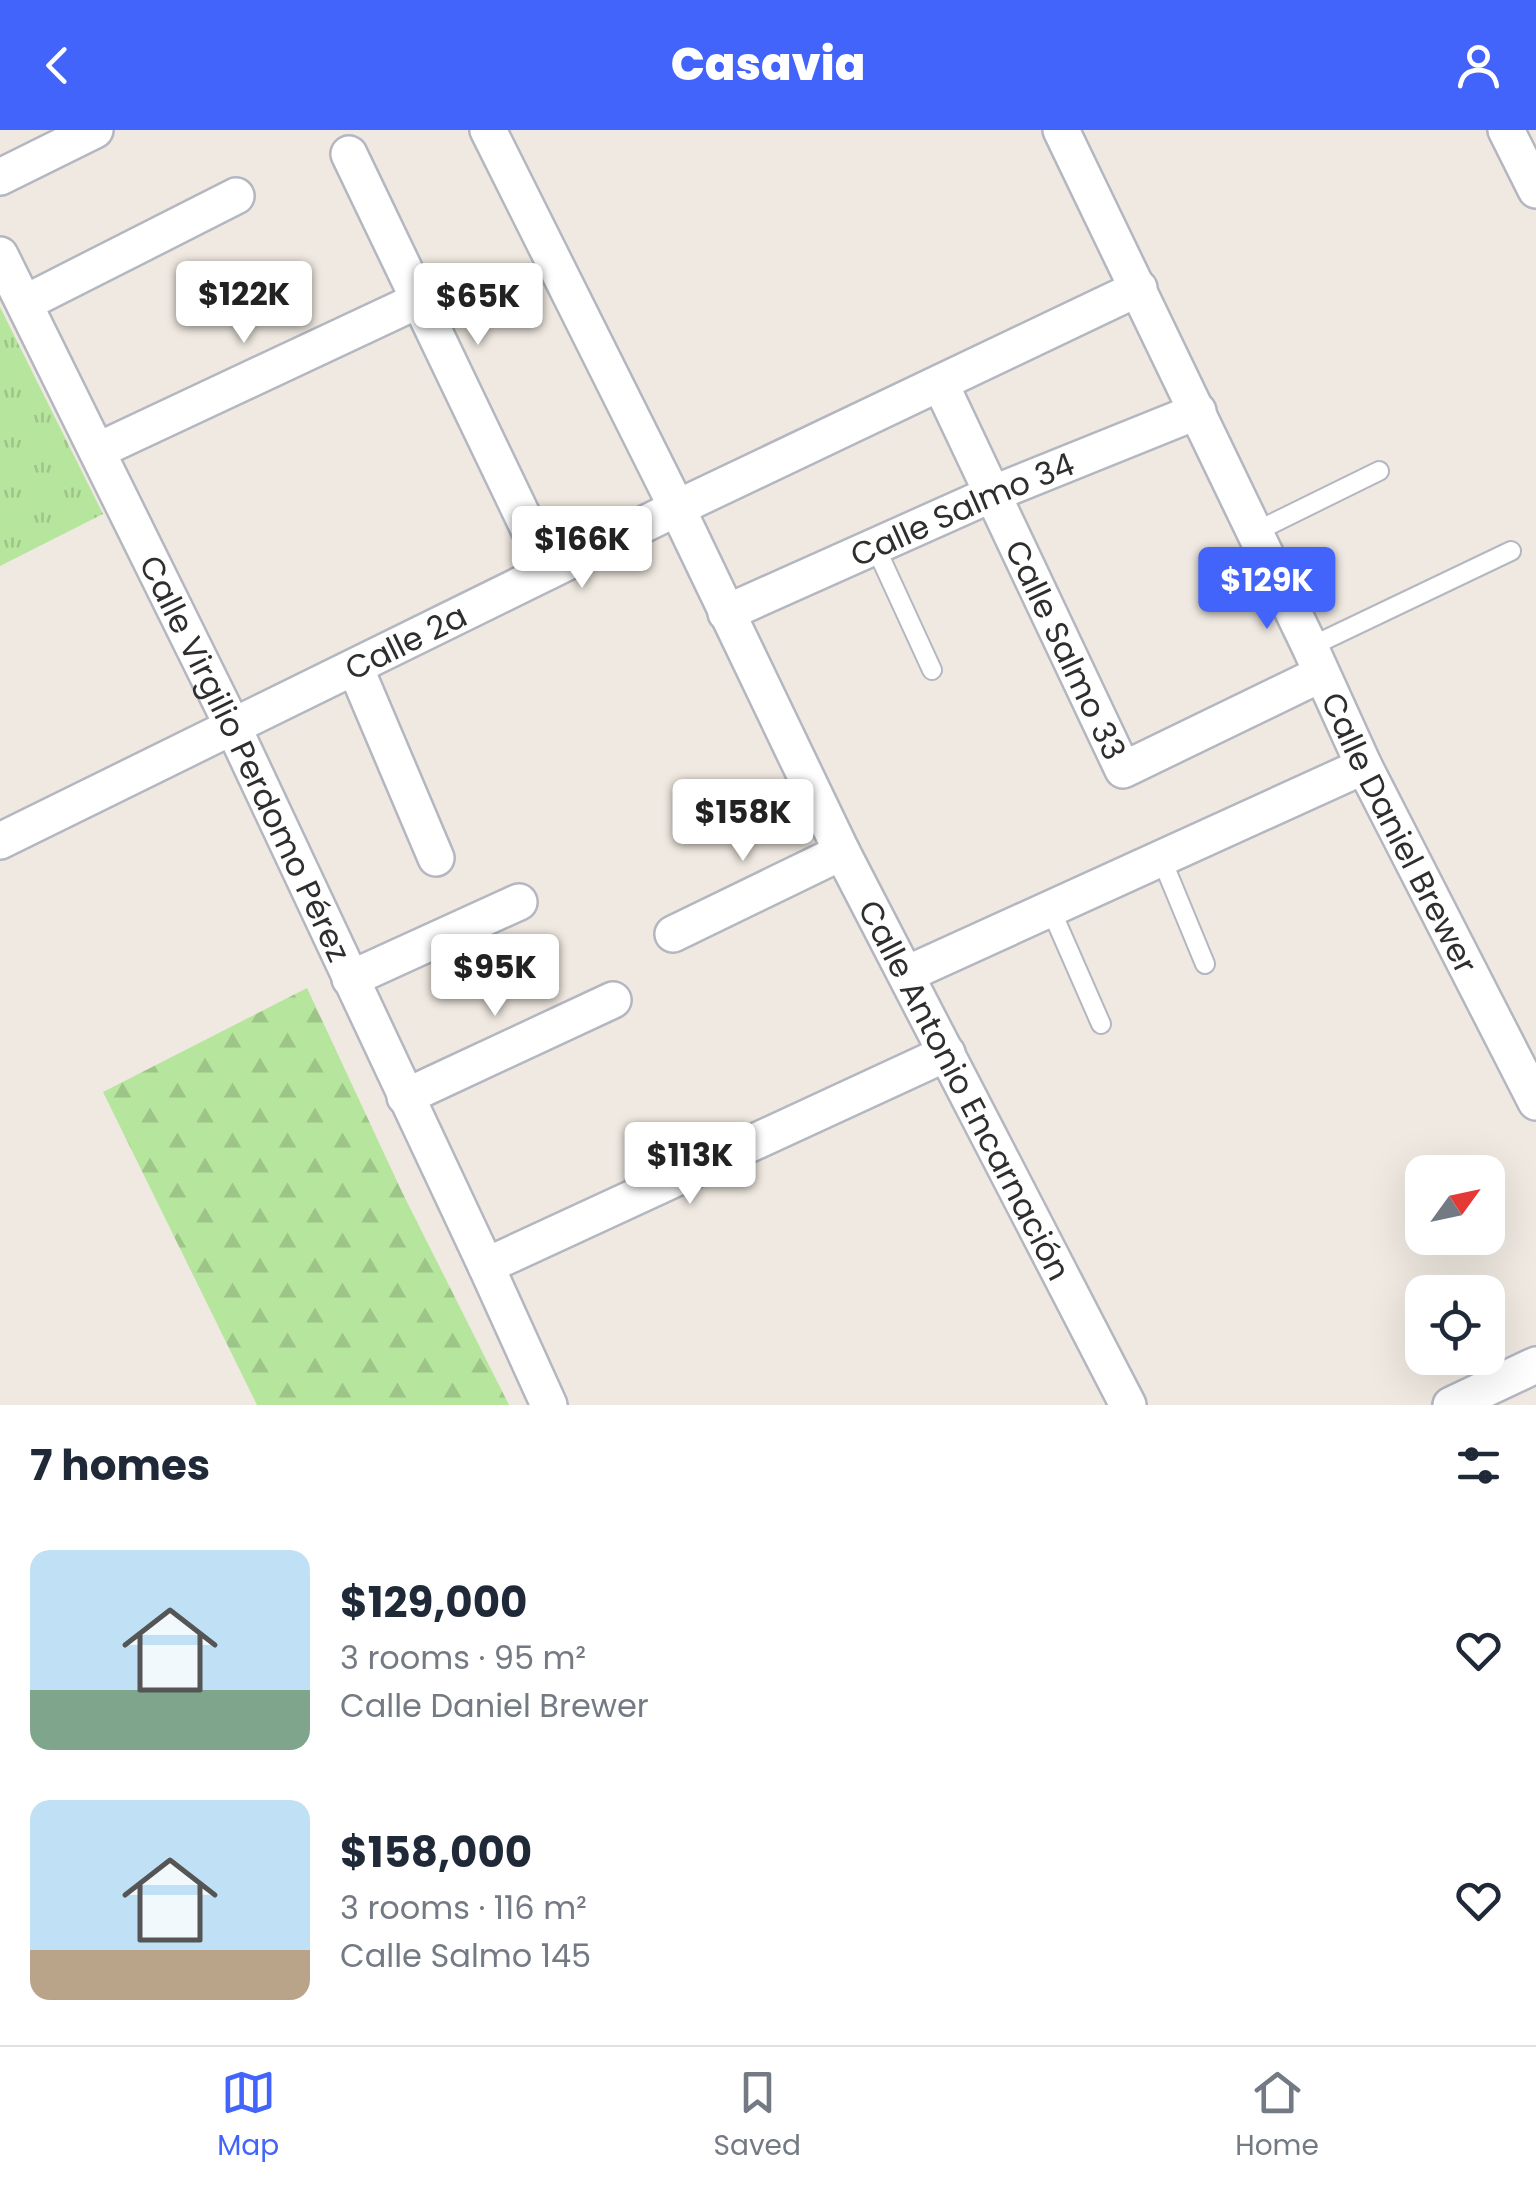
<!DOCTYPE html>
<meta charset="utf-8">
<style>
:root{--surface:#fff;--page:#f2f2f3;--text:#1f2937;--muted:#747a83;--line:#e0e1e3;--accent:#4264fb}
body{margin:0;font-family:Poppins,sans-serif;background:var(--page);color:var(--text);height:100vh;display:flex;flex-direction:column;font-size:38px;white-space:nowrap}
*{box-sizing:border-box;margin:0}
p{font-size:32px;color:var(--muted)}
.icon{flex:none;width:55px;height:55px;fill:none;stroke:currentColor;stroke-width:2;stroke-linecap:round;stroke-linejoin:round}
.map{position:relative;height:1275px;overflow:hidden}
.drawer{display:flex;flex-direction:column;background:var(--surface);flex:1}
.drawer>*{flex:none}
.needle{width:65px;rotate:57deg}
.fabs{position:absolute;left:1405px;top:1025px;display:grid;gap:20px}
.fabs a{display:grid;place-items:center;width:100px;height:100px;border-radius:20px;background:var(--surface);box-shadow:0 10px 40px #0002;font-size:50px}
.price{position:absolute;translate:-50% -85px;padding:0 22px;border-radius:10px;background:#fff;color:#222;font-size:32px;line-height:65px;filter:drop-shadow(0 2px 5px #0008)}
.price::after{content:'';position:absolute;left:50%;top:60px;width:30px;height:22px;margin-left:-15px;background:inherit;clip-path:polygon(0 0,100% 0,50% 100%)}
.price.on{background:var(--accent);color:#fff}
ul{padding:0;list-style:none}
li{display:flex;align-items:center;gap:30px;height:250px;padding:0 30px}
li span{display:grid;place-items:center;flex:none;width:280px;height:200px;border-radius:20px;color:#555}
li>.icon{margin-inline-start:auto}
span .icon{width:120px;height:120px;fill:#fffc;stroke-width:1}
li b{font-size:42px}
h2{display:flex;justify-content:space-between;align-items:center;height:120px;padding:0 30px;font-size:42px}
header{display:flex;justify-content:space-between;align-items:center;height:130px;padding:0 30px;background:var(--accent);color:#fff;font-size:45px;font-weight:800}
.dock{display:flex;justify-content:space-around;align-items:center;height:140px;border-top:2px solid var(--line);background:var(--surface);font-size:28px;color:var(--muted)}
.dock a{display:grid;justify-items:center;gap:5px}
.dock .on{color:var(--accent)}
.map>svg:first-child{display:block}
.grass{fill:url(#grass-tufts)}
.forest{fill:url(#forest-firs)}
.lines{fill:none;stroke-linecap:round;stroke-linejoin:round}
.service-casing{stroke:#b4b7c1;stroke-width:22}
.minor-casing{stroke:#b4b7c1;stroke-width:40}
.service{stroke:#fff;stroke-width:18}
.minor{stroke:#fff;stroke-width:35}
.labels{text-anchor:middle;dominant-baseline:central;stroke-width:8;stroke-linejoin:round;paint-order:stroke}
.street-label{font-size:32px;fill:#2e2e2e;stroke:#fff}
</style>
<header><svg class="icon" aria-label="back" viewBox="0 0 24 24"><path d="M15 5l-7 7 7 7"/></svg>Casavia<svg class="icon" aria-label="person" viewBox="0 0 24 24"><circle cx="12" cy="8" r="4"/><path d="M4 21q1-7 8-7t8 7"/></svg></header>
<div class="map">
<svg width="1536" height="1275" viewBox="0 0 1536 1275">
<defs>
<pattern id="grass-tufts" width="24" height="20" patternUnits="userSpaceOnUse" patternTransform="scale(2.5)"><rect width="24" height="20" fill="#b6e59e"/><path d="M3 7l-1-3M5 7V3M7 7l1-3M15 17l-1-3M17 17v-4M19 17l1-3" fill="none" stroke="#9dc588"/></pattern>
<pattern id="forest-firs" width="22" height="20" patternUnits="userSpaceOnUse" patternTransform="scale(2.5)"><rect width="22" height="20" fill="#b6e59e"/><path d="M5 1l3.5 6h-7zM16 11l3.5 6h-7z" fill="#9dc588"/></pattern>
</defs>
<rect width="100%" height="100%" fill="#efe9e1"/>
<path class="grass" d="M0 177 103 384 0 436Z"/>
<path class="forest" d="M307 858 402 1062 509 1275H257L103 962Z"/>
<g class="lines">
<defs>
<path id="service" d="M1255 402 1379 341
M875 416 932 540
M1310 517 1511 421
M1162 730 1205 834
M1051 780 1101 894"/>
<g id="minor">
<path id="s1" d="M488 0 677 378 842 722 1128 1275"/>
<path id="s2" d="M1061 0 1310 517 1364 636 1536 972"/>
<path d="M1506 0 1536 60"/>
<path d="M349 24 549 441"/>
<path d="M0 47 95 0"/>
<path id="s3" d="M0 125 233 597 486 1136"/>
<path d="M25 173 236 66"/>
<path id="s4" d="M940 253 1123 640 1321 544"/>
<path d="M97 321 419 170"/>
<path id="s5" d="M726 483 992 364 1198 281"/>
<path d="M355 537 436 728"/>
<path id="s6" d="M0 711 677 378 1139 158"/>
<path d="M673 804 842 722"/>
<path d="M907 844 1364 636"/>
<path d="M350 849 519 772"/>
<path d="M405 967 613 870"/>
<path d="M549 1275 486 1136 947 923"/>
<path d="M1451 1275 1536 1235"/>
</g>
</defs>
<use href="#service" class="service-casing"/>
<use href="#minor" class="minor-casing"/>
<use href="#service" class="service"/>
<use href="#minor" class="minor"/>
</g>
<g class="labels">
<g class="street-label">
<text stroke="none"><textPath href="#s5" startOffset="258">Calle Salmo 34</textPath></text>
<text stroke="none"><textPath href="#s6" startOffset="452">Calle 2a</textPath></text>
<text stroke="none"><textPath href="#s4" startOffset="295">Calle Salmo 33</textPath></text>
<text stroke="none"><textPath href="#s3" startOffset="560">Calle Virgilio Perdomo Pérez</textPath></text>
<text stroke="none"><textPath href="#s2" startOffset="780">Calle Daniel Brewer</textPath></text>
<text stroke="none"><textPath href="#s1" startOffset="1072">Calle Antonio Encarnación</textPath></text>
</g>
</g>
</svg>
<div class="fabs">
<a><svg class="needle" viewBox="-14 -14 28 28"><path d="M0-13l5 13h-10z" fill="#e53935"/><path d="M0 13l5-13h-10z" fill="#747a83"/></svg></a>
<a><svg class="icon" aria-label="locate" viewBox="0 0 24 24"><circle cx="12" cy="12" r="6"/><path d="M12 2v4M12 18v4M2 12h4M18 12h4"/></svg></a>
</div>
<b class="price" style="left:244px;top:216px">$122K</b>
<b class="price" style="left:478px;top:218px">$65K</b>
<b class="price" style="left:582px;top:461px">$166K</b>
<b class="price on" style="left:1267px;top:502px">$129K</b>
<b class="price" style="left:743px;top:734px">$158K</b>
<b class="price" style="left:495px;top:889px">$95K</b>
<b class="price" style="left:690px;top:1077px">$113K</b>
</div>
<section class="drawer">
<h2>7 homes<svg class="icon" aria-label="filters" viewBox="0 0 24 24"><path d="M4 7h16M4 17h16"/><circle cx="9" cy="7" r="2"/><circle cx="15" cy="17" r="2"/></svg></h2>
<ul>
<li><span style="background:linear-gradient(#bfe0f5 70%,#7fa58c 0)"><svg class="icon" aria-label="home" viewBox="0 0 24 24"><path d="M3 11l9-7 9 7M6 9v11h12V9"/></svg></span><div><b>$129,000</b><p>3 rooms · 95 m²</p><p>Calle Daniel Brewer</p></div><svg class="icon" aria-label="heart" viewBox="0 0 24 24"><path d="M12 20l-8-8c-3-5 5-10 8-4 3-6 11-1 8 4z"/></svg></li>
<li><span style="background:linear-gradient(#bfe0f5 75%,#b9a48a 0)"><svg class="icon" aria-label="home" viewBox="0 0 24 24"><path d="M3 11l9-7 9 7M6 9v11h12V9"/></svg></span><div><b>$158,000</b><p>3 rooms · 116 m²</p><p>Calle Salmo 145</p></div><svg class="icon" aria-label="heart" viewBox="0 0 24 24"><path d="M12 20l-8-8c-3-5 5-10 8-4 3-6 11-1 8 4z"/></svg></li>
</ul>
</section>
<nav class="dock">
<a class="on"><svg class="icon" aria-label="map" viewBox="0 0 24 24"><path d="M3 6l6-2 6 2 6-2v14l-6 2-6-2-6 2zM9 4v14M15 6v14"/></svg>Map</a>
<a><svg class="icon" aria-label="saved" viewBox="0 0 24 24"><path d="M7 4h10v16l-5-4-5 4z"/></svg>Saved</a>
<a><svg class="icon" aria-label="home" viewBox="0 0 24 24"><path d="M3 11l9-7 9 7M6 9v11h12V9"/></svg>Home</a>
</nav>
